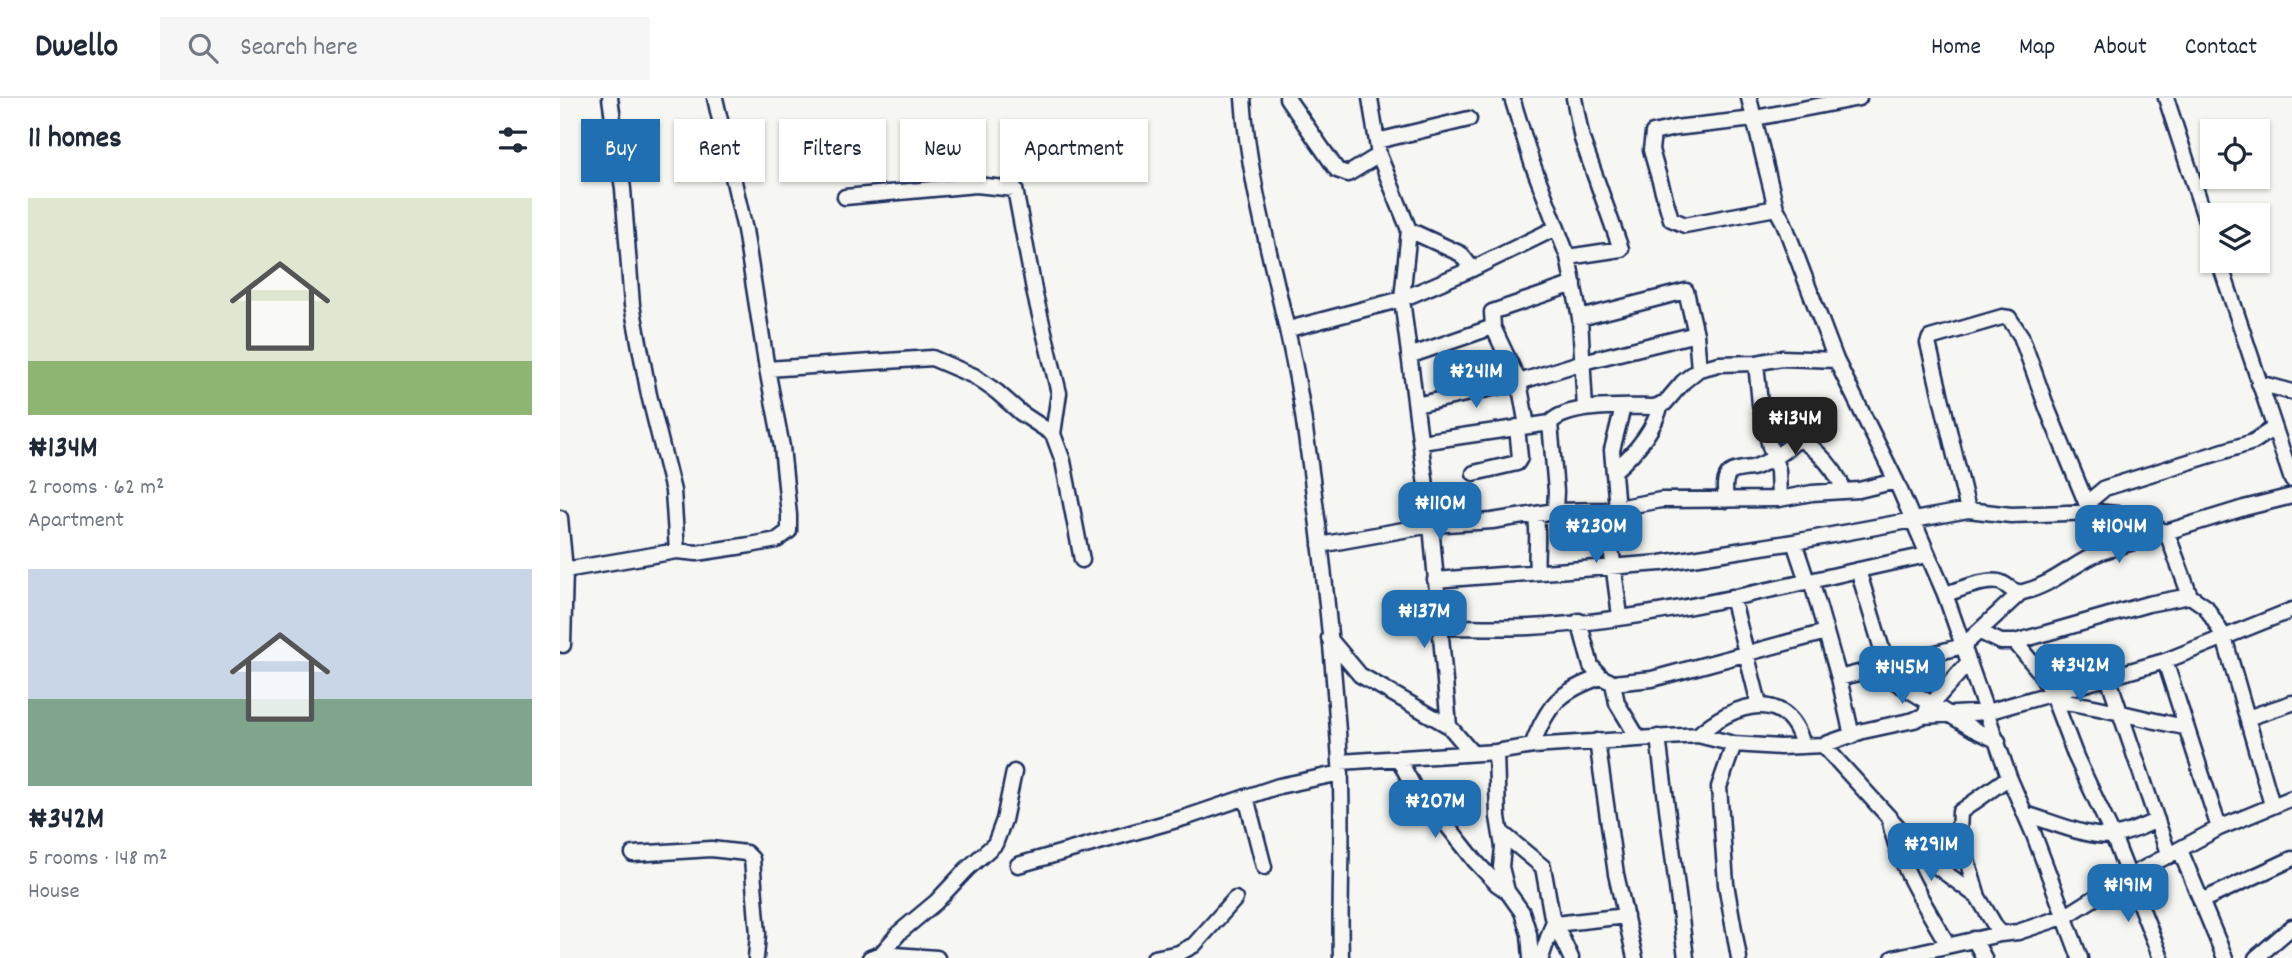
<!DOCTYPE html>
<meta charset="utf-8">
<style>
:root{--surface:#fff;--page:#f6f6f7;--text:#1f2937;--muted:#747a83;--line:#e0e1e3;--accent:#1f6fb2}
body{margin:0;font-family:Dekko,sans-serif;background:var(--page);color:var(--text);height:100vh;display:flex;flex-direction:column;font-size:26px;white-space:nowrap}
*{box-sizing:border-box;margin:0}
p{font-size:23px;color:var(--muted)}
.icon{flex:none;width:38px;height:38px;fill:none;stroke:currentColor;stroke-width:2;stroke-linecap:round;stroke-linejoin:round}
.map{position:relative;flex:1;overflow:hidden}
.panel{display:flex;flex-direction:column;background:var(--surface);width:560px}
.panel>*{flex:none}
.banner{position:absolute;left:21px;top:21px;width:665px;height:63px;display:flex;gap:14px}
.tools{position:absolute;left:1640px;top:21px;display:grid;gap:14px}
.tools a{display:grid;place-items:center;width:70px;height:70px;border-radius:0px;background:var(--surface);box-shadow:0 2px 5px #0004;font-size:35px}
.price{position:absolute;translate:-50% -60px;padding:0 16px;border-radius:14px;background:var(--accent);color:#fff;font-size:23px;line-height:46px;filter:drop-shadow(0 2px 4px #0008)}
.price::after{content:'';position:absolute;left:50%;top:42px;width:21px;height:16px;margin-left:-10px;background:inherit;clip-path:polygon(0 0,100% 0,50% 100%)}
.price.on{background:#222;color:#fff}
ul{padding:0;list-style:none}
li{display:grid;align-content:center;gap:14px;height:371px;padding:0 28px}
li span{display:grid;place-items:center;height:217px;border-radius:0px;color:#555}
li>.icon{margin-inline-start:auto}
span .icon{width:126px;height:126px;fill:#fffc;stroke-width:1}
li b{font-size:30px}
h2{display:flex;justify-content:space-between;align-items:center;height:84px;padding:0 28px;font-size:30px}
.pill{padding:0 24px;border-radius:0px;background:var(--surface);box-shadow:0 2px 5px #0004;font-size:24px;line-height:63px}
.pill.on{background:var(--accent);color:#fff}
header{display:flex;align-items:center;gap:42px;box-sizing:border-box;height:98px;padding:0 35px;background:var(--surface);border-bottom:2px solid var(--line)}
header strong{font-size:33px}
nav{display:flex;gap:38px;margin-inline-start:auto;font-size:24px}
.search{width:490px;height:63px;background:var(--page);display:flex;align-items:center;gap:18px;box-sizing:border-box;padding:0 24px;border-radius:0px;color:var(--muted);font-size:26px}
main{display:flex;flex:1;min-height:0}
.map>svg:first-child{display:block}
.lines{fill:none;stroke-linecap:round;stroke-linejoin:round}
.minor-casing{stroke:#1b2f5e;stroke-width:19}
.minor{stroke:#f6f6f2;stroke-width:14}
</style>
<header>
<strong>Dwello</strong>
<div class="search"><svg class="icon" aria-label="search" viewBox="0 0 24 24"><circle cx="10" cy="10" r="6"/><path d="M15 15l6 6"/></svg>Search here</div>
<nav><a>Home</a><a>Map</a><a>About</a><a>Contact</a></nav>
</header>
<main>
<section class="panel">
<h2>11 homes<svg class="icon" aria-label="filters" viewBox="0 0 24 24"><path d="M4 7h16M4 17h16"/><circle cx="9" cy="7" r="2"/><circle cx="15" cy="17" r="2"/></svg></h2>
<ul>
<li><span style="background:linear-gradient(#dfe7d0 75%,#8fb573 0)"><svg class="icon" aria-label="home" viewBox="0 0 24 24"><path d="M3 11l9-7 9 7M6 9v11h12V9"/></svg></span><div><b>₦134M</b><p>2 rooms · 62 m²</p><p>Apartment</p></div></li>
<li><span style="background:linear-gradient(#c9d6e8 60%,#7fa58c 0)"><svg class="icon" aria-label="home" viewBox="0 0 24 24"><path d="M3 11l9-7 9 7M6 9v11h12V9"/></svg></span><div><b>₦342M</b><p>5 rooms · 148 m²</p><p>House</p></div></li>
</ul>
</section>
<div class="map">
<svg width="1732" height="860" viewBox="0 0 1732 860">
<rect width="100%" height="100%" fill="#f6f6f2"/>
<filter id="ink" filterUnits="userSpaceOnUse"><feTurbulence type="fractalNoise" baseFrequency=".0143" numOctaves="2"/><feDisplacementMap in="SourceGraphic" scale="14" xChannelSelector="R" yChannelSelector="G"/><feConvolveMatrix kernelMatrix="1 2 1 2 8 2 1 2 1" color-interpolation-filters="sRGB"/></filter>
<g filter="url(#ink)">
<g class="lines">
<defs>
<path id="minor" d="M50 0 63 91 72 207 89 297 113 393 117 453
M155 0 185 132 207 271
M683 0C690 107 728 210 743 317 760 432 773 548 780 664 784 729 779 795 781 860
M727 0 777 72 788 76 819 57
M810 0 819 57 849 132 842 201 871 427 889 628 912 655
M952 0 972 65 1008 159 1020 220 1025 311
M1189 0 1216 110 1224 125 1276 262 1336 383 1385 496 1449 679 1474 737 1520 860
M1606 0 1652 141
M817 43 909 21
M285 99 416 87 455 91 475 197 499 295 493 336
M1216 110 1125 127 1111 121 1091 52 1093 35 1115 30 1185 22 1299 0
M849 132 901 156 912 171
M1008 159 1061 151 1022 41 1014 0
M1659 163 1732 382
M1020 220 1126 193 1136 236
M933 229 932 214 1014 186
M729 231 842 201 912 171 996 130
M849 258 933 229 959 284 1023 264 1136 236 1139 271
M1196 265 1200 306 1210 349 1218 372 1219 401
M1699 285 1732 294
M856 307 959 284 967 328
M1202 314C1233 336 1271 356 1284 393
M861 344 990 325
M1054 373C1075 355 1094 333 1101 306
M914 375 957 365 960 360 957 329
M1166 402C1165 393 1163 381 1170 375 1176 371 1185 371 1192 370 1208 365 1227 352 1239 340
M1527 405 1545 390 1693 344 1714 330
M1057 411 1052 352 1063 309
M1046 412 1060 518
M1408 412 1368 245 1370 240 1442 219 1449 220 1461 238 1487 310 1530 414
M995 413 996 393 990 325C1008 305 1068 309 1094 309L1105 305 1123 284 1139 271 1159 266 1196 265 1222 260 1276 262
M975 416C980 435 975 455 977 474
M0 420 5 472 3 547
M1234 444 1247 483
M760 447 871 427 932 423 995 413 1046 412 1101 402 1219 401 1252 395 1299 392 1336 383
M5 472 117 453 137 455 190 447 217 442 229 433V417L222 349 207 271 372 260 414 278 437 294 461 315 493 336 503 363 522 462
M1298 472 1327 568
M875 482 1101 465 1234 444 1408 412 1451 417 1536 414 1567 417 1607 435 1630 498 1646 509 1664 539 1712 707
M1251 482 1279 580 1292 638
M1385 496C1400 492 1423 481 1439 484 1448 486 1452 496 1463 494 1493 487 1514 465 1541 454L1684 410 1732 398
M1172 499 1199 606
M1019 523 1031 568 1041 579 1053 585 1092 581 1266 534
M879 529C909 529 940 530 970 529 1101 522 1238 484 1367 457
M1420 534 1441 544H1455L1588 506 1630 498
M769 540 800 577 889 628
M1455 544 1479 573 1492 596 1516 659 1553 738 1601 860
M1605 563 1659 730
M1314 571 1413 631 1438 643
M1548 579 1609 758
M1279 580 1403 548 1460 495
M1053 585 1057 605 1078 640
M1350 593 1361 559
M1495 603C1540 607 1582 622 1626 629
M1367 611 1408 565
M1687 620 1732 605
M1138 637C1173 605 1228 588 1243 648
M1098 639 1126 860
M1037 643 1056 776 1075 860
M1174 646 1159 689 1166 786 1179 860
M1263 647 1368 762 1418 799 1440 836 1458 834 1506 818 1568 779 1659 730 1732 700
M972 648C987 607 1000 593 1041 579
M936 654 938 719 943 749 941 769 947 793 962 814 969 836 971 860
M838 660 857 695 879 717 916 764 937 786 947 793
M780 664 936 654 973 648 1138 637 1174 646 1220 649 1263 647 1303 633 1354 622 1363 618 1427 614 1605 563 1732 512
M686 699 704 769
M1465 716C1490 723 1531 742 1556 737 1570 735 1584 728 1597 722
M1329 719C1337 765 1365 807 1388 847
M942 735 983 769 992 819 1011 860
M1620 752 1665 860
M73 756 151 751 186 755 192 761 198 836 196 860
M458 767 627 719 719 688 781 675
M1418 799 1399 734 1400 714 1449 679
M1641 803 1732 761
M1414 841 1424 860
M321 856 340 834 376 804 407 771 435 746 444 722 454 674
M310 860 321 856 377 860
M594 860 619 855 634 847 675 801
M981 860 992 828 995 826 1066 818
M1333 860 1440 836
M1696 860 1732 829"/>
</defs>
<use href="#minor" class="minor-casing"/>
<use href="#minor" class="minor"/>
</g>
</g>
</svg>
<div class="tools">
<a><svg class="icon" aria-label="locate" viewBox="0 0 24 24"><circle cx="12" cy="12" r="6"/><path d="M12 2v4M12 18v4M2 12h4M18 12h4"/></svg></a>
<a><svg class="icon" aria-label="layers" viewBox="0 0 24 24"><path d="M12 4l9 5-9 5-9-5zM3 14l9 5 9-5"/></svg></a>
</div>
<b class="price" style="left:916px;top:312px">₦241M</b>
<b class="price on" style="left:1235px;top:359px">₦134M</b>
<b class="price" style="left:880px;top:444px">₦110M</b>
<b class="price" style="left:1036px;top:467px">₦230M</b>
<b class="price" style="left:1559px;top:467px">₦104M</b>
<b class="price" style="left:864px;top:552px">₦137M</b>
<b class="price" style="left:1520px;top:606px">₦342M</b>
<b class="price" style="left:1342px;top:608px">₦145M</b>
<b class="price" style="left:875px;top:742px">₦207M</b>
<b class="price" style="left:1371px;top:785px">₦291M</b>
<b class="price" style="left:1568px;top:826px">₦191M</b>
<div class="banner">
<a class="pill on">Buy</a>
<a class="pill">Rent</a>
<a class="pill">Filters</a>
<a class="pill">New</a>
<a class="pill">Apartment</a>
</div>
</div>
</main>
